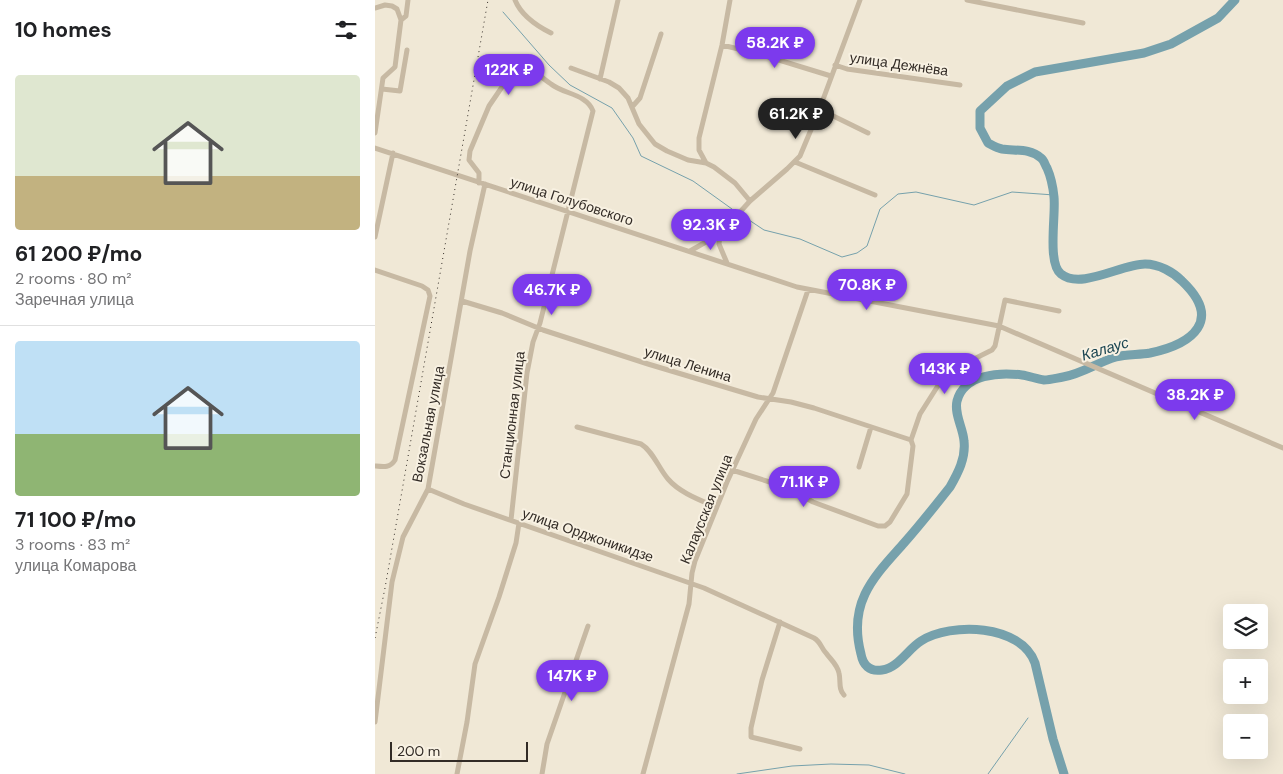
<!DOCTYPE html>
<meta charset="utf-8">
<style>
:root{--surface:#fff;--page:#f6f6f6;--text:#202124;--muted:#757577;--line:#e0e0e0;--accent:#7c3aed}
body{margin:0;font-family:"DM Sans",sans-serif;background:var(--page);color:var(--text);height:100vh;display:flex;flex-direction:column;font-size:19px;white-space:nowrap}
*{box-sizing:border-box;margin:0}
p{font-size:16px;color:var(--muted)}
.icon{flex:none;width:28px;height:28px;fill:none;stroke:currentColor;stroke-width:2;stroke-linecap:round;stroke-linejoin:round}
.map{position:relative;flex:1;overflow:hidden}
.side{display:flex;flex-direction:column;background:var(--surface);width:375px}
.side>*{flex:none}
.buttons{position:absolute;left:848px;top:604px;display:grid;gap:10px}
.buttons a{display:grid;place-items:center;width:45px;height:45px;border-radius:5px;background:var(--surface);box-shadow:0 5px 20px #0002;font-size:25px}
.scale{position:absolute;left:15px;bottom:12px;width:138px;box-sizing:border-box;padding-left:5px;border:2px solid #322b25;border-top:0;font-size:14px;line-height:18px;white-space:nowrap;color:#322b25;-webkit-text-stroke:4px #f8f1e2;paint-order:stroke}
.price{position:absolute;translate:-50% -42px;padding:0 11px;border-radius:18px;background:var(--accent);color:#fff;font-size:16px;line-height:32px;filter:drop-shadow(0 1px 2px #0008)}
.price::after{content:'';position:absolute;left:50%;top:30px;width:15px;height:11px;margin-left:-8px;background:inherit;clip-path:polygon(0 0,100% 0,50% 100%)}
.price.on{background:#222;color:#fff}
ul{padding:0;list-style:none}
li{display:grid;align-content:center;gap:10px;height:265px;padding:0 15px}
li+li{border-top:1px solid var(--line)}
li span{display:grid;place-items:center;height:155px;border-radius:5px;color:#555}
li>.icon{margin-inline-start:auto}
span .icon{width:90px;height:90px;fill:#fffc;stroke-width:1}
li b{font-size:21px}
h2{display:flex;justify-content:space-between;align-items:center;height:60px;padding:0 15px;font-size:21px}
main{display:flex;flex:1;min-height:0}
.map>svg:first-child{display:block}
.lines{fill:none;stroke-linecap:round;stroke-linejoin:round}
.stream{stroke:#76a1ac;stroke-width:1}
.river{stroke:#76a1ac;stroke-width:9}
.minor{stroke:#c7b9a3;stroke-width:5}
.rail{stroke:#322b25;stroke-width:1;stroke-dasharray:1 4;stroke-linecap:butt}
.labels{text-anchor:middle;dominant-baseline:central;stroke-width:4;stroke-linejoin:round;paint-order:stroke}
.street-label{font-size:14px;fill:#322b25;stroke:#f8f1e2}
.water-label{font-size:15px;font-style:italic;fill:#1c4652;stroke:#f8f1e2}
</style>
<main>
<section class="side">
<h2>10 homes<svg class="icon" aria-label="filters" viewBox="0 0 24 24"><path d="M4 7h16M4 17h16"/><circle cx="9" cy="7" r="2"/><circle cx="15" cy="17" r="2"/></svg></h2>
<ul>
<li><span style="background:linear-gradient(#dfe7d0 65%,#c2b280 0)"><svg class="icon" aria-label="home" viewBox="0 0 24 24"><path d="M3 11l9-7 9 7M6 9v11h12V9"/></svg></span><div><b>61 200 ₽/mo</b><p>2 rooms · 80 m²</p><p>Заречная улица</p></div></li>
<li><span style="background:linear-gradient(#bfe0f5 60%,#8fb573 0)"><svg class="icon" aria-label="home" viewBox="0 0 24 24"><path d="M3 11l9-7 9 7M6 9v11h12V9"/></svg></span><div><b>71 100 ₽/mo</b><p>3 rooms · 83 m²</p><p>улица Комарова</p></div></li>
</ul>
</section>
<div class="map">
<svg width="908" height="774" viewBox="0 0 908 774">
<rect width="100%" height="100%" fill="#f0e8d6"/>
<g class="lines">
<path class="stream" d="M128 12 174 65 195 85 237 108 258 138 266 156 318 181 357 209
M368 216 389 230 425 239 467 257 482 253 492 246 505 209 523 194 541 192 599 205 637 192 679 195
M362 774 417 766 456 764 494 765 530 774
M613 774 653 718"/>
<path class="river" d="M689 774 678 739 660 663C646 624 576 622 546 641 533 649 523 668 507 670 494 672 488 665 486 654 481 635 481 613 490 594 499 575 515 559 529 543 545 525 560 506 575 487 583 473 591 458 589 441 588 428 579 414 582 401 589 374 625 372 647 375 654 376 662 379 669 380 675 380 682 378 688 377 707 374 723 362 741 357 751 354 764 355 775 353 818 344 848 320 807 281 798 272 784 264 770 264 747 264 706 290 686 274 672 263 681 215 679 197 678 187 676 177 672 168 670 165 669 160 666 158 655 148 640 151 627 149 622 148 617 145 613 143L605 128V111L632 86 660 72 769 53 796 44 843 18 860 0"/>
<path class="minor" d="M140 0C146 15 162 26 176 33
M592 0 708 23
M0 8 10 5 17 6 22 9 26 20 20 67 8 78 0 133
M26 20 31 16 33 0
M347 45 384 54 456 76
M460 65 472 69 585 85
M196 68 234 82 244 88 253 98 264 124 280 144 292 151 313 160 331 163 339 167 360 183 375 201
M225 79 243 0
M7 89 25 91 32 50
M257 107 265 98 286 34
M444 109 493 133
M0 148 422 287 624 326 908 448
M420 162 500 195
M331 163 324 150V138L347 45 355 0
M104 183V173L94 160 95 151 114 106 142 65H151C160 71 167 78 176 84 188 94 212 94 218 111L165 323 158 342 152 373 136 520
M345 234 344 244 352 263
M0 237 18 153
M315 251 345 234 375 201 412 169 425 156 443 113 485 0
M0 270 47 286 53 290 55 296 20 460C15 468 9 467 0 466
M87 301 127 313 168 330 273 364 383 397 416 402 439 408 536 440
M202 427 266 444C278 451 284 469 293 479 305 493 325 500 341 507
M484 467 496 427
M357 470 398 483 417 490 438 502 503 526H510L515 522 532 494 538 446 536 440 545 414 571 373 617 350 620 346 630 300 684 311
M53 489 89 504 329 588 439 638C446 642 446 648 451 653 456 660 462 664 464 673 466 681 463 689 469 695
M405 622 387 680 376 728V737L425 749
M0 722 17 582 28 537 53 489 95 251 110 184
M82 774 92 722 100 664 124 597 141 543 144 523
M167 774 172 744 213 626
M268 774 314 604 317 573 320 561 352 482 381 419 398 393 433 290"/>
<path class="rail" d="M0 638 10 588 113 0"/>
</g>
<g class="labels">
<g class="street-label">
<text transform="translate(524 64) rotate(8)">улица Дежнёва</text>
<text transform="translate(197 201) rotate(18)">улица Голубовского</text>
<text transform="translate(313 364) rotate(17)">улица Ленина</text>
<text transform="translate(137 415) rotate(-83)">Станционная улица</text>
<text transform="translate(53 424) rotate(-79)">Вокзальная улица</text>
<text transform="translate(331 509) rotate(-68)">Калаусская улица</text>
<text transform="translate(213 535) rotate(19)">улица Орджоникидзе</text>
</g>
<g class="water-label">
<text transform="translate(730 349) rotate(-17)">Калаус</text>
</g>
</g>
</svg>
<div class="buttons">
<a><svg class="icon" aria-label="layers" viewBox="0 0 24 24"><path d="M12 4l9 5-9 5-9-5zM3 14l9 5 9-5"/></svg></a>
<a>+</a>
<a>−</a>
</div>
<div class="scale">200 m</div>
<b class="price" style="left:400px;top:69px">58.2K ₽</b>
<b class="price" style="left:134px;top:96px">122K ₽</b>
<b class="price on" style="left:421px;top:140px">61.2K ₽</b>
<b class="price" style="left:336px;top:251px">92.3K ₽</b>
<b class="price" style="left:492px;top:311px">70.8K ₽</b>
<b class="price" style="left:177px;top:316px">46.7K ₽</b>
<b class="price" style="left:570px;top:395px">143K ₽</b>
<b class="price" style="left:820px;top:421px">38.2K ₽</b>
<b class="price" style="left:429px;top:508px">71.1K ₽</b>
<b class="price" style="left:197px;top:702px">147K ₽</b>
</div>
</main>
